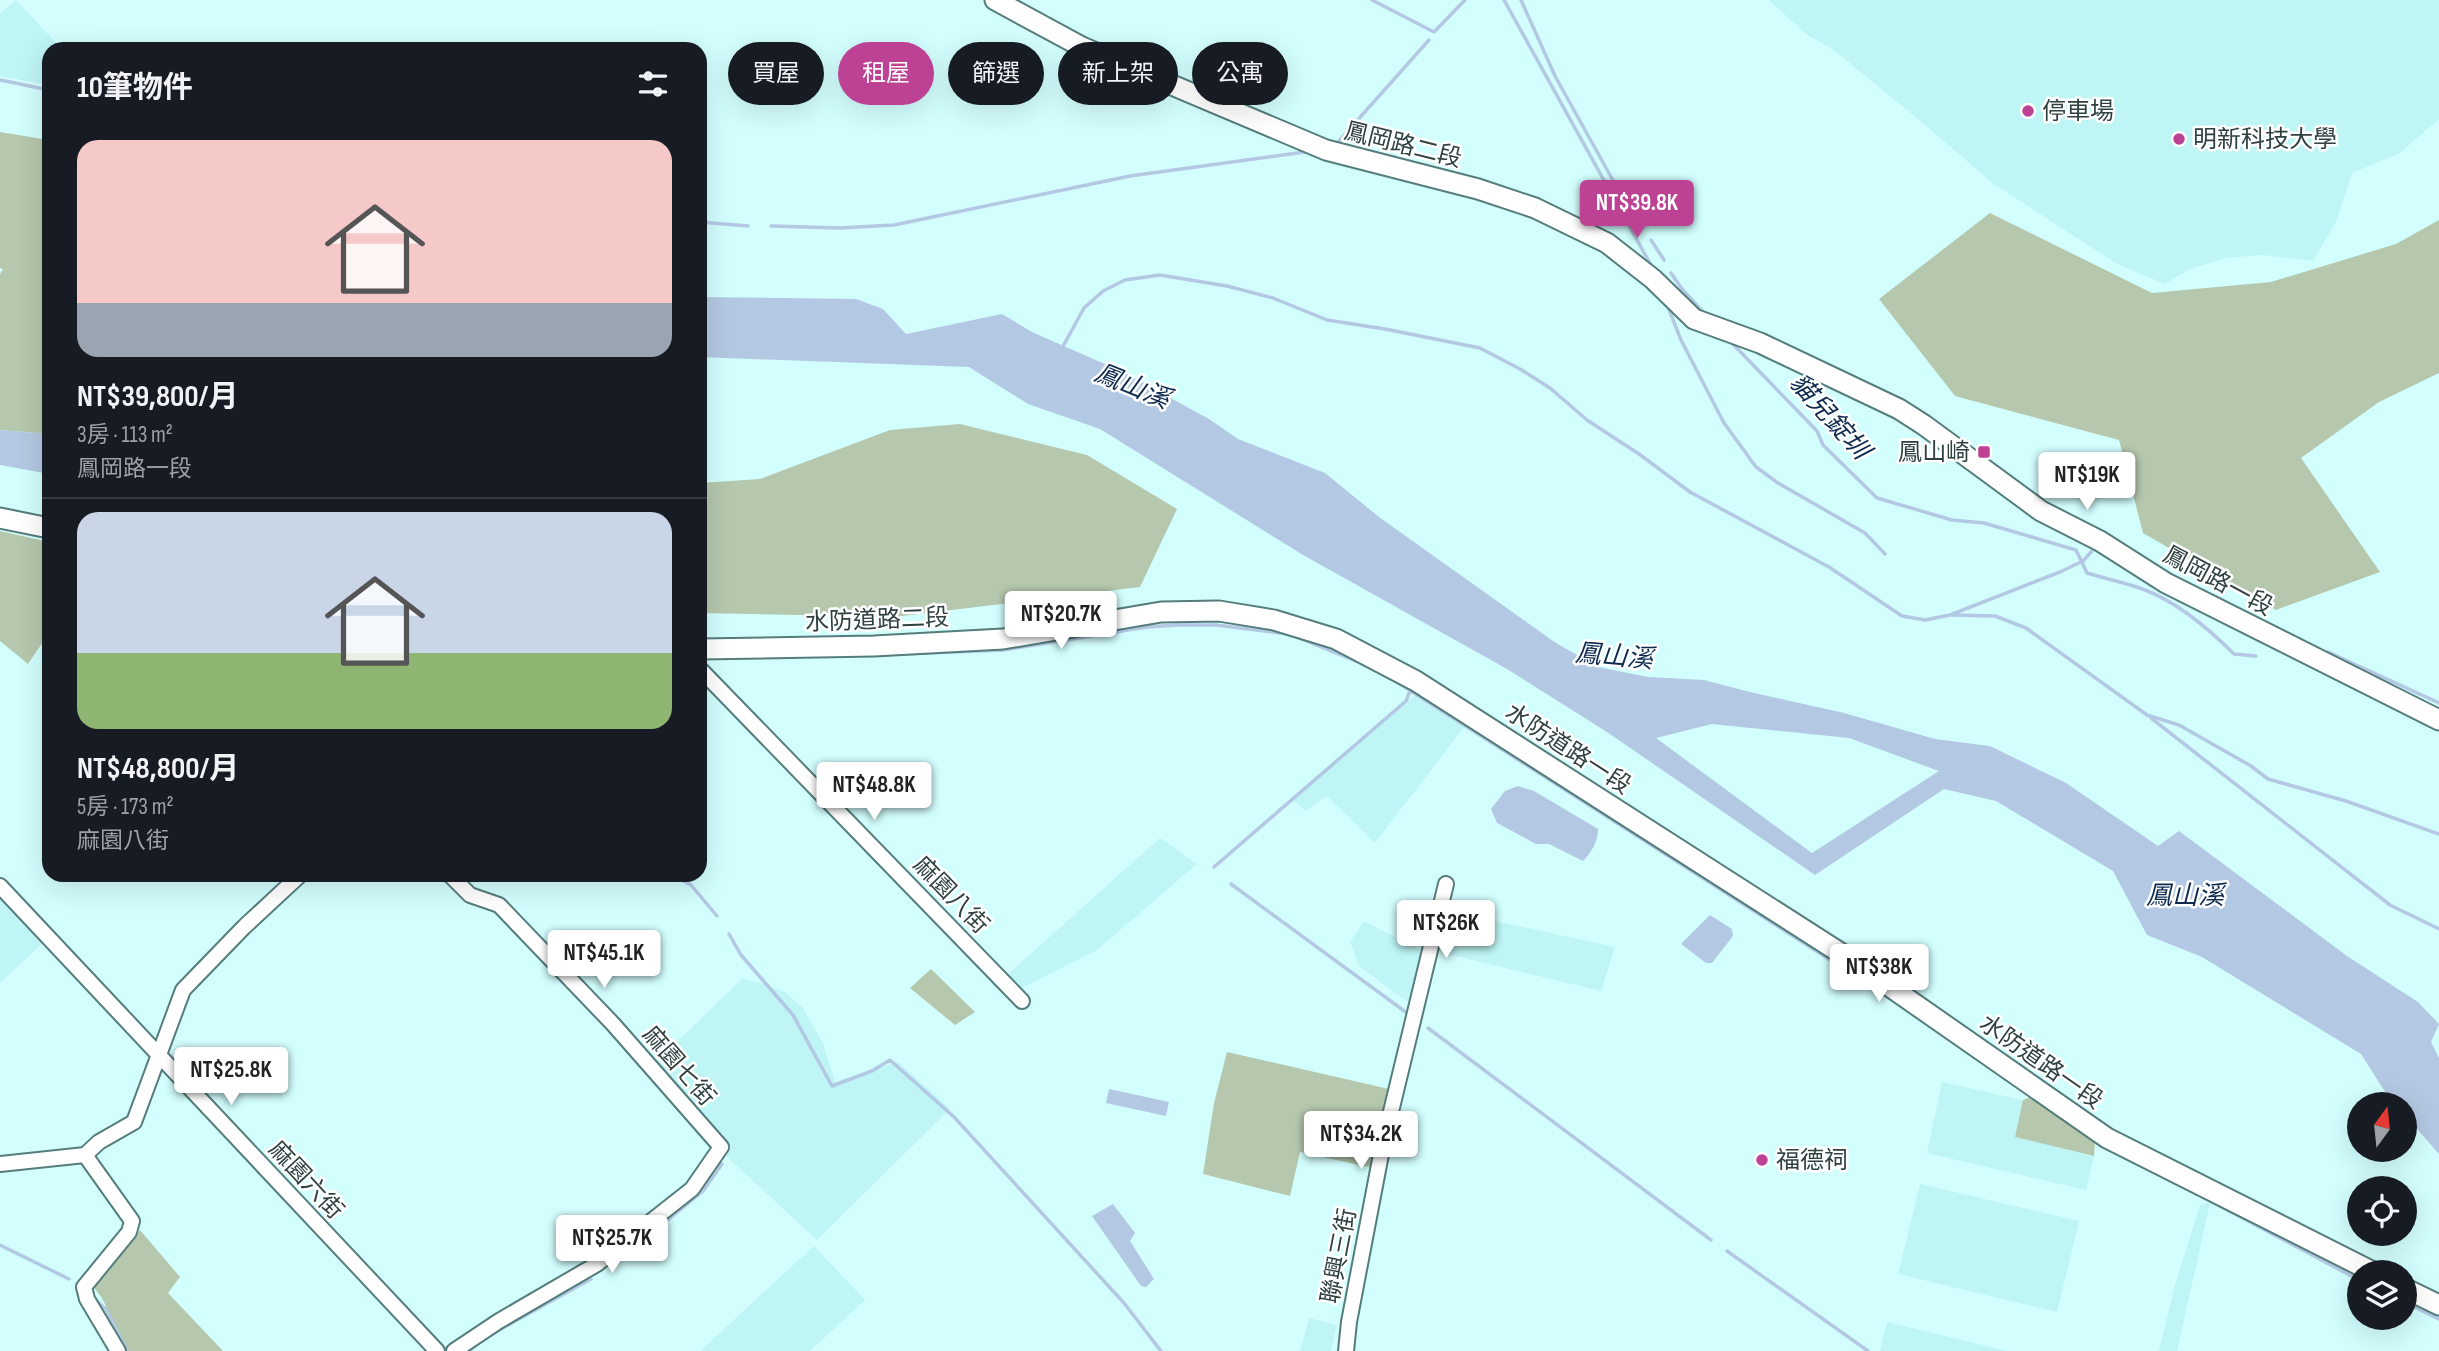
<!DOCTYPE html>
<html lang="zh-TW">
<meta charset="utf-8">
<style>
:root{--surface:#171b24;--page:#242831;--text:#f1f3f6;--muted:#9ea1a6;--line:#363941;--accent:#bd4293}
body{margin:0;font-family:"Sofia Sans Condensed","Noto Sans TC",sans-serif;background:var(--page);color:var(--text);height:100vh;display:flex;flex-direction:column;font-size:26px;white-space:nowrap}
*{box-sizing:border-box;margin:0}
p{font-size:23px;color:var(--muted)}
.icon{flex:none;width:38px;height:38px;fill:none;stroke:currentColor;stroke-width:2;stroke-linecap:round;stroke-linejoin:round}
.map{position:relative;flex:1;overflow:hidden}
.panel{position:absolute;left:42px;top:42px;width:665px;height:840px;display:flex;flex-direction:column;background:var(--surface);border-radius:21px;box-shadow:0 7px 28px #0002}
.panel>*{flex:none}
.hud{position:absolute;left:728px;top:42px;width:665px;height:63px;display:flex;gap:14px}
.needle{width:46px;rotate:15deg}
.fabs{position:absolute;left:2347px;top:1092px;display:grid;gap:14px}
.fabs a{display:grid;place-items:center;width:70px;height:70px;border-radius:50%;background:var(--surface);box-shadow:0 7px 28px #0002;font-size:35px}
.price{position:absolute;translate:-50% -60px;padding:0 16px;border-radius:7px;background:#fff;color:#222;font-size:23px;line-height:46px;filter:drop-shadow(0 2px 4px #0008)}
.price::after{content:'';position:absolute;left:50%;top:42px;width:21px;height:16px;margin-left:-10px;background:inherit;clip-path:polygon(0 0,100% 0,50% 100%)}
.price.current{background:var(--accent);color:#fff}
ul{padding:0;list-style:none}
li{display:grid;align-content:center;gap:14px;height:371px;padding:0 35px}
li+li{border-top:2px solid var(--line)}
li span{display:grid;place-items:center;height:217px;border-radius:21px;color:#555}
li>.icon{margin-inline-start:auto}
span .icon{width:126px;height:126px;fill:#fffc;stroke-width:1}
li b{font-size:30px}
h2{display:flex;justify-content:space-between;align-items:center;height:84px;padding:0 35px;font-size:30px}
.tag{padding:0 24px;border-radius:32px;background:var(--surface);box-shadow:0 7px 28px #0002;font-size:24px;line-height:63px}
.tag.current{background:var(--accent);color:#fff}
.map>svg:first-child{display:block}
.built{fill:#bff5f5}
.green{fill:#b5c7ad}
.water{fill:#b3c8e2;fill-rule:evenodd}
.lines{fill:none;stroke-linecap:round;stroke-linejoin:round}
.stream{stroke:#b3c8e2;stroke-width:3.5}
.street-casing{stroke:#547d7c;stroke-width:18}
.secondary-casing{stroke:#547d7c;stroke-width:23}
.street{stroke:#fff;stroke-width:14}
.secondary{stroke:#fff;stroke-width:19}
.poi-dot{fill:#bd4293;stroke:#fff;stroke-width:2.5}
.labels{text-anchor:middle;dominant-baseline:central;stroke-width:5;stroke-linejoin:round;paint-order:stroke}
.poi-label{font-size:24px;fill:#2f4141;stroke:#fff;text-anchor:start}
.street-label{font-size:24px;fill:#2f4141;stroke:#fff}
.water-label{font-size:26px;font-style:italic;fill:#0e2b4f;stroke:#fff}
</style>
<div class="map">
<svg width="2439" height="1351" viewBox="0 0 2439 1351">
<rect width="100%" height="100%" fill="#d3fefe"/>
<path class="built" d="M16 0 62 49H49V85L0 76V13Z
M1769 0H2439V119L2400 153 2352 173 2336 222 2313 261 2263 255 2225 258 2188 270 2165 284 2117 264 1991 182 1930 129 1835 51 1806 34Z
M1415 695 1464 727 1375 843 1327 796 1306 811 1293 800Z
M1160 838 1197 864 1097 950 1018 990 1007 975Z
M0 891 46 940 0 983Z
M1444 910 1615 947 1601 991 1435 951Z
M1364 921 1422 951 1408 1002 1360 967 1350 942Z
M742 979 760 983 785 992 802 1007 823 1043 835 1082 898 1062 950 1109 817 1240 727 1157 724 1136 653 1065Z
M1942 1082 2023 1100 2015 1137 2094 1156 2086 1190 1927 1153Z
M1920 1184 2079 1221 2057 1312 1898 1274Z
M2210 1203 2177 1351H2159L2175 1285 2200 1205Z
M814 1246 865 1300 810 1351H700Z
M1309 1318 1337 1325 1331 1351H1300Z
M1887 1322 2007 1351H1880Z"/>
<path class="green" d="M0 132 49 140V434L0 430V274L3 269 0 268Z
M1990 213 2152 293 2271 282 2396 244 2439 220V373L2379 402 2301 458 2380 572 2276 610 2143 533 2119 440 1955 396 1879 299Z
M960 424 1087 455 1177 509 1140 587 894 617 700 613V483L760 479 890 430Z
M0 531 49 542V633L28 664 0 641Z
M931 969 975 1012 955 1025 910 988Z
M1227 1052 1389 1089 1373 1168 1300 1152 1290 1196 1203 1174 1214 1103Z
M2030 1097 2095 1142 2094 1156 2015 1137 2023 1100Z
M140 1230 180 1277 168 1293 223 1351H128L102 1298 89 1281 135 1239Z"/>
<path class="water" d="M700 297 856 299 883 309 906 334 1002 314 1032 332 1123 372 1209 419 1238 439 1325 473 1379 517 1556 643 1598 667 1648 677 1704 680 1750 692 1844 713 1935 739 1990 746 2066 783 2158 846 2179 831 2347 956 2418 1002 2439 1024 2431 1042 2439 1058V1154L2405 1115 2404 1104H2395L2389 1098 2361 1054 2202 957 2147 935 2113 871 1996 801 1944 789 1815 875 1607 732 1507 669 1303 555 1100 429 1028 404 969 367 700 357ZM1712 724 1849 738 1939 771 1812 853 1656 738Z
M0 430 49 434V474L0 465Z
M1518 786 1534 791 1598 829C1598 841 1592 852 1583 861L1549 844H1536L1497 823 1491 809 1505 791Z
M1710 915 1732 929 1733 936 1712 963H1706L1681 944Z
M1109 1089 1169 1102 1166 1116 1106 1103Z
M1113 1204 1135 1233 1130 1241 1154 1279 1146 1287 1141 1286 1092 1216Z"/>
<g class="lines">
<path class="stream" d="M1372 0 1434 32 1465 0
M1504 0 1652 267
M1521 0 1555 76 1615 184 1640 223
M0 80 49 90
M1338 142 1429 40
M700 222 748 226
M771 226 840 228 894 225 1130 176 1305 152
M1651 240 1664 260
M1671 273 1682 289 1705 314
M1666 302 1681 340 1724 423 1756 467 1778 483 1865 533 1885 554
M1730 341 1817 431 1823 445 1877 498 1952 520 1984 523 2076 550 2087 573C2106 579 2127 583 2145 590 2179 603 2209 629 2234 654L2256 656
M1061 350 1084 308 1103 291 1125 280 1160 275 1227 286 1273 298 1327 320 1385 329 1480 348 1520 369 1550 388 1587 420 1639 454 1690 492 1829 567 1902 616 1925 620 1950 615 2060 572 2083 561 2092 551
M1951 615 1995 616 2026 628 2147 715 2179 725 2251 766 2268 779 2346 801 2439 834
M1299 638 1363 664 1397 682 1838 965
M2328 652 2439 703
M876 655 1004 650 1147 627 1177 625H1216L1289 634
M2151 718 2390 905 2439 929
M1214 867 1406 701 1410 691
M673 875 691 885 717 916
M1231 884 1407 1013
M729 934 741 955 793 1015 832 1086 872 1071 890 1060 954 1117 1124 1303 1161 1351
M1854 975 1870 984
M1428 1028 1711 1240
M2203 1197 2359 1280
M0 1245 69 1279
M1727 1251 1868 1351
M618 1261 703 1191 722 1164
M93 1298 106 1309 127 1351
M2404 1302 2439 1319
M492 1334 591 1279
M469 1351 482 1340"/>
<defs>
<path id="street" d="M700 669 1022 1001
M450 875 470 895 499 905 613 1024 721 1147 692 1189 597 1264 499 1321 454 1351
M0 886 437 1351
M85 1155 132 1221 129 1232 84 1287 87 1299 118 1351
M0 1164 85 1155 99 1142 134 1122 183 990 244 927 300 875
M1346 1351 1349 1322 1382 1149 1446 884"/>
<path id="secondary" d="M995 0 1082 47 1326 150 1478 189 1535 208 1607 243 1653 279 1694 319 1760 343 1899 409 1924 425 2041 511 2100 541 2166 583 2439 720
M0 518 49 528
M700 649 874 646 1003 639 1161 612 1219 611 1274 620 1336 639 1416 681 1856 963 2107 1138 2373 1272
M2404 1288 2439 1305"/>
</defs>
<use href="#street" class="street-casing"/>
<use href="#secondary" class="secondary-casing"/>
<use href="#street" class="street"/>
<use href="#secondary" class="secondary"/>
</g>
<g class="poi-dot">
<circle cx="2028" cy="111" r="7"/>
<circle cx="2179" cy="139" r="7"/>
<rect x="1977" y="445" width="14" height="14" rx="3.5"/>
<circle cx="1762" cy="1160" r="7"/>
</g>
<g class="labels">
<g class="poi-label">
<text x="2042" y="111">停車場</text>
<text x="2193" y="139">明新科技大學</text>
<text x="1970" y="452" text-anchor="end">鳳山崎</text>
<text x="1776" y="1160">福德祠</text>
</g>
<g class="street-label">
<text transform="translate(1403 145) rotate(14)">鳳岡路二段</text>
<text transform="translate(2218 581) rotate(28)">鳳岡路一段</text>
<text transform="translate(877 620) rotate(-2)">水防道路二段</text>
<text transform="translate(1568 749) rotate(33)">水防道路一段</text>
<text transform="translate(951 895) rotate(46)">麻園八街</text>
<text transform="translate(2041 1062) rotate(35)">水防道路一段</text>
<text transform="translate(679 1066) rotate(49)">麻園七街</text>
<text transform="translate(306 1180) rotate(47)">麻園六街</text>
<text transform="translate(1339 1256) rotate(-79)">聯興三街</text>
</g>
<g class="water-label">
<text transform="translate(1132 387) rotate(22)">鳳山溪</text>
<text transform="translate(1829 417) rotate(48)">貓兒錠圳</text>
<text transform="translate(1614 657) rotate(5)">鳳山溪</text>
<text x="2185" y="896">鳳山溪</text>
</g>
</g>
</svg>
<div class="fabs">
<a><svg class="needle" viewBox="-14 -14 28 28"><path d="M0-13l5 13h-10z" fill="#e53935"/><path d="M0 13l5-13h-10z" fill="#9ea1a6"/></svg></a>
<a><svg class="icon" aria-label="locate" viewBox="0 0 24 24"><circle cx="12" cy="12" r="6"/><path d="M12 2v4M12 18v4M2 12h4M18 12h4"/></svg></a>
<a><svg class="icon" aria-label="layers" viewBox="0 0 24 24"><path d="M12 4l9 5-9 5-9-5zM3 14l9 5 9-5"/></svg></a>
</div>
<b class="price current" style="left:1637px;top:240px">NT$39.8K</b>
<b class="price" style="left:2087px;top:512px">NT$19K</b>
<b class="price" style="left:1061px;top:651px">NT$20.7K</b>
<b class="price" style="left:874px;top:822px">NT$48.8K</b>
<b class="price" style="left:1446px;top:960px">NT$26K</b>
<b class="price" style="left:604px;top:990px">NT$45.1K</b>
<b class="price" style="left:1879px;top:1004px">NT$38K</b>
<b class="price" style="left:231px;top:1107px">NT$25.8K</b>
<b class="price" style="left:1361px;top:1171px">NT$34.2K</b>
<b class="price" style="left:612px;top:1275px">NT$25.7K</b>
<div class="hud">
<a class="tag">買屋</a>
<a class="tag current">租屋</a>
<a class="tag">篩選</a>
<a class="tag">新上架</a>
<a class="tag">公寓</a>
</div>
<section class="panel">
<h2>10筆物件<svg class="icon" aria-label="filters" viewBox="0 0 24 24"><path d="M4 7h16M4 17h16"/><circle cx="9" cy="7" r="2"/><circle cx="15" cy="17" r="2"/></svg></h2>
<ul>
<li><span style="background:linear-gradient(#f6c9c9 75%,#9aa5b1 0)"><svg class="icon" aria-label="home" viewBox="0 0 24 24"><path d="M3 11l9-7 9 7M6 9v11h12V9"/></svg></span><div><b>NT$39,800/月</b><p>3房 · 113 m²</p><p>鳳岡路一段</p></div></li>
<li><span style="background:linear-gradient(#c9d6e8 65%,#8fb573 0)"><svg class="icon" aria-label="home" viewBox="0 0 24 24"><path d="M3 11l9-7 9 7M6 9v11h12V9"/></svg></span><div><b>NT$48,800/月</b><p>5房 · 173 m²</p><p>麻園八街</p></div></li>
</ul>
</section>
</div>
